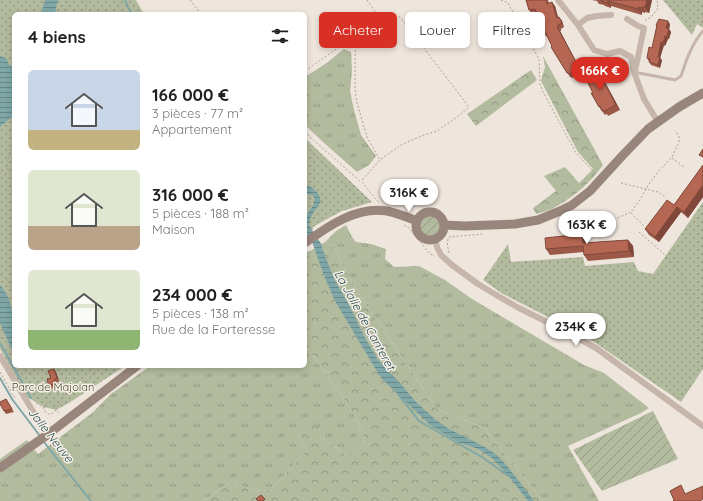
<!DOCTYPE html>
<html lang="fr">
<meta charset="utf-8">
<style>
:root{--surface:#fff;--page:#f2f2f2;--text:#222;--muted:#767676;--accent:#d93025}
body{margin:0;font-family:Quicksand,sans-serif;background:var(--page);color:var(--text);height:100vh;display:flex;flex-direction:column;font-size:15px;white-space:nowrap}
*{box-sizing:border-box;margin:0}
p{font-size:13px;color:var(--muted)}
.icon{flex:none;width:22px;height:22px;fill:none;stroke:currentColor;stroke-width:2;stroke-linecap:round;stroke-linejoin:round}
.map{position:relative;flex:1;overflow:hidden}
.panel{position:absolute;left:12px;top:12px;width:295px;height:356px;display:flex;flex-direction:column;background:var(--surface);border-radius:6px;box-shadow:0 2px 6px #0003}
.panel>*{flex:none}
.hud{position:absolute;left:319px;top:12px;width:324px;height:36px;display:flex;gap:8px}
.price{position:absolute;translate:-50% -34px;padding:0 9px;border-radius:14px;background:#fff;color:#222;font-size:13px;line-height:26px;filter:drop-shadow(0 1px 2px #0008)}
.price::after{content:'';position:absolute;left:50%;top:24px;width:12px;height:9px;margin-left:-6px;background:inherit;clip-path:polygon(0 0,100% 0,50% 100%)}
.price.active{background:var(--accent);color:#fff}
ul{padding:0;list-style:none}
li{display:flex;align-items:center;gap:12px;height:100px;padding:0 16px}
li span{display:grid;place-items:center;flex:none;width:112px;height:80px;border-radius:6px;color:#555}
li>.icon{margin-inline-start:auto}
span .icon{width:48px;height:48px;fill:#fffc;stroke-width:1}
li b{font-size:17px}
h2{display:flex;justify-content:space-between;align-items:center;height:48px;padding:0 16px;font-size:17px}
.pill{padding:0 14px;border-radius:6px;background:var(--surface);box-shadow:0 2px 6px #0003;font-size:14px;line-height:36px}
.pill.active{background:var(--accent);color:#fff}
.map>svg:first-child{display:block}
.grass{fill:url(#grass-tufts)}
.forest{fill:url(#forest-crowns)}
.park{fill:url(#park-dots)}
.garden{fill:url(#garden-furrows)}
.water{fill:url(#water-rules)}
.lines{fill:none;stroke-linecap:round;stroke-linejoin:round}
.stream{stroke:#7fa7a7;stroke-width:2}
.path{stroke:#b09f94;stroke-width:1;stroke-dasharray:2 2;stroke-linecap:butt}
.lane{stroke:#c5b5aa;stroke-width:3}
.street{stroke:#c5b5aa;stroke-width:6}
.secondary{stroke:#98857b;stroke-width:9}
.wall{fill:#9d5947}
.shaded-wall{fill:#7f483a}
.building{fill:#b66753;stroke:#7f483a}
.labels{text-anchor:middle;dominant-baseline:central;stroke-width:3;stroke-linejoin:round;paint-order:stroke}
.park-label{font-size:11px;fill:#444e2f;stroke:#f7efe8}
.water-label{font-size:12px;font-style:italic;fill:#234e4f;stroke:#f7efe8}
</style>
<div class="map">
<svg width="703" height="501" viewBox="0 0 703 501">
<defs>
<pattern id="grass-tufts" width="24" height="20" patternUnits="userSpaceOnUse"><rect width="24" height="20" fill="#b3bb9e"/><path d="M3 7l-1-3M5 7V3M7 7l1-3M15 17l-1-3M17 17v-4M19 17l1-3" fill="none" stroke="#929881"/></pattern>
<pattern id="forest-crowns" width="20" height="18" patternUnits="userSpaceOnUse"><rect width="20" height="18" fill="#b3bb9e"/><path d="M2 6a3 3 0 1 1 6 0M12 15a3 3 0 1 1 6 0" fill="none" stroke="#929881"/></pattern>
<pattern id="park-dots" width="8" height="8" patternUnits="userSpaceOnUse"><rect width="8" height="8" fill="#b3bb9e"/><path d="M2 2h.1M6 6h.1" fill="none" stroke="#929881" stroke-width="1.8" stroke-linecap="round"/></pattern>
<pattern id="garden-furrows" width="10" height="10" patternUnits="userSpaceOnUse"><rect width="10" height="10" fill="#b3bb9e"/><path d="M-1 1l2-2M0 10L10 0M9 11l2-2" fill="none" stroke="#929881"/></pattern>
<pattern id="water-rules" width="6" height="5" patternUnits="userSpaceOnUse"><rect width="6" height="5" fill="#7fa7a7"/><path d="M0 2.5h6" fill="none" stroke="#698888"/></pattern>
</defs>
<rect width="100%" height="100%" fill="#eee5dc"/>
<path class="grass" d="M344 49 351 52 352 70 350 92 354 110 361 135 376 156 369 165 357 172 323 142 305 125V77L328 62Z
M346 225 352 237 356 242 371 244 386 249 385 259 394 267 419 266 445 280 472 299 584 365 604 373 649 408 641 413 568 446 599 501H543L484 428 437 409 357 291 333 247 325 242 336 231Z
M305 345 345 400 357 420 365 442 349 457 321 437 298 434 307 450 271 490 252 491 231 481 203 501H0V459L27 440 38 454 92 413 111 394 150 366H305Z"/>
<path class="forest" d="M543 56 603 165C591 182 575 196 557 206 551 210 543 212 536 214L533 208 556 191 544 176 565 167 579 183 593 169 578 152 541 81 545 67Z
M531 70 537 80 476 126 467 114Z
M325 242 333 247 357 291 437 409 484 428 543 501H203L231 481 252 491 271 490 307 450 298 434 304 422 318 426 321 437 349 457 365 442 357 420 345 400 305 345V252L310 251Z"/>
<path class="park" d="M0 0H136L144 14H14V366H125L69 403 56 410 44 407 27 397 0 349Z
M663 0H703V28L697 24 692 35Z
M305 138 372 202 342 211 327 219 313 227V229L305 235Z
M703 202V369L681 402 587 337 503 294 483 280 508 244 511 262 583 257 585 266 634 262 638 271 653 274Z"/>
<path class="garden" d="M420 226a10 10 0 1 1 20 0a10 10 0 1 1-20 0Z
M653 411 678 459 602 491 573 450Z"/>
<path class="water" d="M45 0H58L57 3 55 14H41Z
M0 56 6 58 9 65 14 67V115L0 127Z
M305 184C313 187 319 192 321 201 317 209 309 216 309 225L322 245V248L335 281 348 303 364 336 378 360 401 384 416 402 436 420 449 429 483 446 497 455 508 467 534 501H528L507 474 492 458 478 449 467 445 460 443 430 425 382 379 378 373 335 301 325 278 312 242 305 233C305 228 304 221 306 216 309 210 318 203 313 195L305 194Z
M0 285C17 304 14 331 14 354L5 335 0 323Z"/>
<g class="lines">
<path class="stream" d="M125 0 128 7 132 14
M0 343 31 398
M0 378 12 399 40 436
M398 394 419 421 482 457 510 477
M44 442 55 456 91 501"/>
<path class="path" d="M119 0 126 14
M190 0 201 14
M367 0 378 16 400 17 469 107 457 117 437 131 421 136 401 145 380 160 363 179 362 182 379 203
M501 0 508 3 539 59 540 84 543 92 576 153 596 174
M63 14 68 0
M86 14V0
M645 21 653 15 658 8 657 0
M701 26 703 11
M357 34 355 55V88L357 103 367 137 380 160
M305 71 382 17
M305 131 310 137 361 182
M0 139 14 129
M14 141 7 161 8 171 14 178
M305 143 314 154 365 203
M672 158 685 168
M0 173 14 180
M621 183 658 192 665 197
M14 186 12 189 14 201
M631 213 644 226
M305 215 315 188 314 155
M589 215 594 224 599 226 631 212 640 200 647 187 657 173 672 157 679 142V136L675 131
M404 225 409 228 430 254 435 256
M639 232 673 262 680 272 696 315 703 320
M449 253C448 247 446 242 449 237L483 234
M0 274 7 280 14 293
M0 330 14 357
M18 366C22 372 29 374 35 377 39 380 43 382 47 385
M58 366C61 376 66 392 62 401 60 404 58 407 56 410L60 414
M82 366 97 370 111 366
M0 372 14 397 16 396
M30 373 43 366
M72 388 88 379 97 370
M50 390 57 388 58 390 62 389
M44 408a6 6 0 1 1 12 0a6 6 0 1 1-12 0Z
M36 403 44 408
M46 403 49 393 47 376V366"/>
<path class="lane" d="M634 72 675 80 681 76C686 61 692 43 703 31"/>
<path class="street" d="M558 0 578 25 594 50 607 54 620 51 631 57 634 72 644 99 658 122
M627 19 638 26 644 28 635 71
M578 25 587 18 597 16 611 15
M435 239 437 247 441 255 452 265 478 284 498 296 517 307 557 327 596 348 703 426
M0 356 47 435"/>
<path class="secondary" d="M416 226a14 14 0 1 1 28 0a14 14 0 1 1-28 0Z
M444 225 465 226 515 224 538 220 560 211 572 205 590 191 623 155 648 129 679 107 703 93
M305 243C328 226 357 206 387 211 397 213 407 217 417 221
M0 468 47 435 137 366"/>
</g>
<path class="wall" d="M526 0H548L549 3 555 6 558 17H559L562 21 564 27 561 29V31H560L582 73 572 78 571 77H570L552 46 547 36H546L543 33 537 13 532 14 529 10Z
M592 0H652L649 13 645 12V13L642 12V15L611 6V8L605 6 604 5 599 4 597 1Z
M670 24 669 29 671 32 669 39H668L665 46 664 45 660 58 662 60 660 68 651 65 647 58 652 48 657 26 656 25Z
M601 75 620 110 608 116 607 114 605 115 599 107 593 93Z
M703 165V197L688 218 681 212 659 242 649 235 645 229 674 205Z
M582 234 586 240V243L628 240 633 246 634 257 588 261 584 255V252L550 255 546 249Z
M56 372 59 381 56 383 57 386 51 389 49 386 51 378Z
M6 399 14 412 6 414 4 411Z"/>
<path class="shaded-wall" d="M647 0H652L649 13 645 7Z
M608 1 611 6V8L607 3Z
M552 2 555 6 559 22 557 18Z
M638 7 642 12V15L638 9Z
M642 7 645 12V13L641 8Z
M559 17 562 21 564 27Z
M668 21 670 24 669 29 671 32 669 39 667 36 666 28Z
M557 27 560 31 582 73 580 69Z
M665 36 668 39 665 46 663 43Z
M661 42 664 45 660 58 662 60 660 68 658 65V57Z
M598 70 601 75 620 110 616 105Z
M703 185V197L688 218 684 212Z
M677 207 681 212 659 242 655 237Z
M582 234 586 240 587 250 583 243Z
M628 240 633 246 634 257 629 251Z
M54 369 56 372 59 381 57 378Z"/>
<path class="building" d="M526 0H546L547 4 552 2 557 18 559 17 562 23 558 25 559 27H557L580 69 569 74 568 73H567L551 47 552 46 545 32 543 33 535 9 529 10Z
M601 0H647L645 7H642L641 8 638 7V9L608 1 607 3 601 1Z
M659 19 668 21 666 28 669 29 667 36H665L663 43 661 42 658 57H660L658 65 649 62 650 59 647 58 649 47 652 48 657 25H656Z
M598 70 616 105 605 111 604 110 602 111 600 106 599 107 591 93H593L585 77Z
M703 149V157L699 155Z
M703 165V185L684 212 677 207 655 237 645 229 667 200 674 205Z
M582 234 583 243 628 240 629 251 584 255 583 246 546 249 545 238Z
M54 369 57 378 54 380 55 383 49 386 47 379 51 378 48 371Z
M6 399 12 409 4 411 0 404V402Z
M681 485 685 494 703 486V499L700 501H673L674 500 670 491Z
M261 495 265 499 263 501H258L256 499Z"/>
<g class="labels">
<g class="park-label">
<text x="53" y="387">Parc de Majolan</text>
</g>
<g class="water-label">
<text transform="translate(365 320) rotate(61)">La Jalle de Canteret</text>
<text transform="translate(51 435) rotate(52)">Jalle Neuve</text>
</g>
</g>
</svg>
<b class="price active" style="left:600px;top:91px">166K €</b>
<b class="price" style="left:409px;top:213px">316K €</b>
<b class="price" style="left:587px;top:245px">163K €</b>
<b class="price" style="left:576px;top:347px">234K €</b>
<div class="hud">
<a class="pill active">Acheter</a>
<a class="pill">Louer</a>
<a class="pill">Filtres</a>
</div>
<section class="panel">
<h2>4 biens<svg class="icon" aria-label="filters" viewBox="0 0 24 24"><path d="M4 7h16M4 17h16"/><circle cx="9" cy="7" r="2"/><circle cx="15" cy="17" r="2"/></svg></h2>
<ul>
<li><span style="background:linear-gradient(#c9d6e8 75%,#c2b280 0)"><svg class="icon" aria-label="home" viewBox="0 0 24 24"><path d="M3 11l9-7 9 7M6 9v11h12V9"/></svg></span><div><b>166 000 €</b><p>3 pièces · 77 m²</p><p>Appartement</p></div></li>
<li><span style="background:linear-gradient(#dfe7d0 70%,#b9a48a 0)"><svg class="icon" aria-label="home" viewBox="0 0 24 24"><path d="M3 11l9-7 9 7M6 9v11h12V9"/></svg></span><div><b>316 000 €</b><p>5 pièces · 188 m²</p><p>Maison</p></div></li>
<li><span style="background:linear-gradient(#dfe7d0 75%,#8fb573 0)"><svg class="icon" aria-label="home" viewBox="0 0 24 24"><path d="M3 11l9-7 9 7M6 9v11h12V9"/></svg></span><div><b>234 000 €</b><p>5 pièces · 138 m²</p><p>Rue de la Forteresse</p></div></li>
</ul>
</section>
</div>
